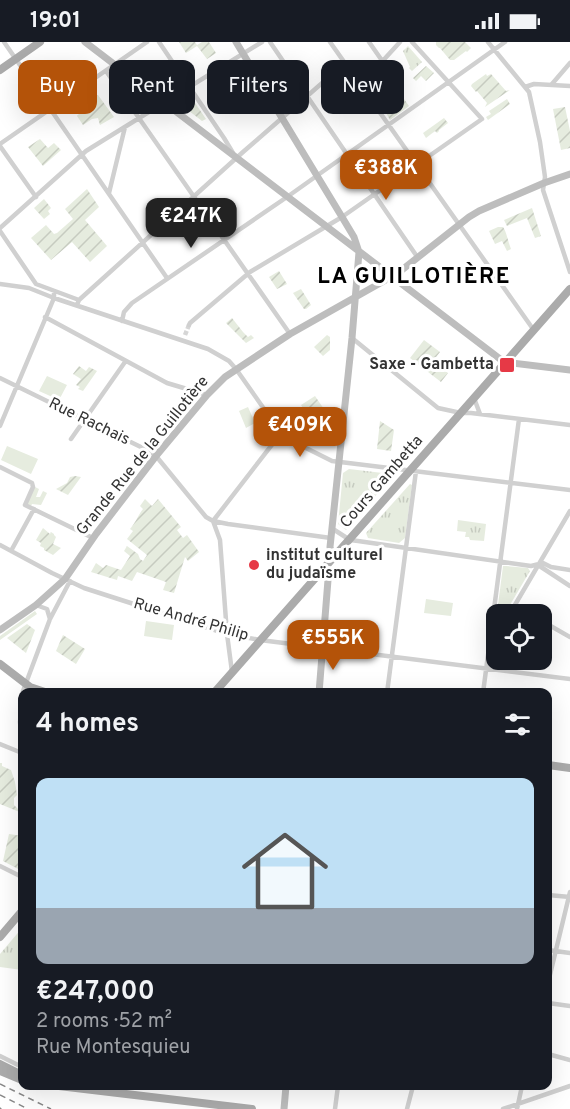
<!DOCTYPE html>
<meta charset="utf-8">
<style>
:root{--surface:#171b24;--page:#242831;--text:#f1f3f6;--muted:#9ea1a6;--accent:#b45309}
body{margin:0;font-family:Overpass,sans-serif;background:var(--page);color:var(--text);height:100vh;display:flex;flex-direction:column;font-size:22px;white-space:nowrap}
*{box-sizing:border-box;margin:0}
p{font-size:20px;color:var(--muted)}
.icon{flex:none;width:33px;height:33px;fill:none;stroke:currentColor;stroke-width:2;stroke-linecap:round;stroke-linejoin:round}
.map{position:relative;flex:1;overflow:hidden}
.drawer{position:absolute;left:18px;top:646px;width:534px;height:402px;display:flex;flex-direction:column;background:var(--surface);border-radius:12px;box-shadow:0 6px 24px #0002}
.drawer>*{flex:none}
.banner{position:absolute;left:18px;top:18px;width:534px;height:54px;display:flex;gap:12px}
.tools{position:absolute;left:486px;top:562px;display:grid;gap:12px}
.tools a{display:grid;place-items:center;width:66px;height:66px;border-radius:12px;background:var(--surface);box-shadow:0 6px 24px #0002;font-size:30px}
.price{position:absolute;translate:-50% -51px;padding:0 14px;border-radius:12px;background:var(--accent);color:#fff;font-size:20px;line-height:39px;filter:drop-shadow(0 2px 3px #0008)}
.price::after{content:'';position:absolute;left:50%;top:36px;width:18px;height:14px;margin-left:-9px;background:inherit;clip-path:polygon(0 0,100% 0,50% 100%)}
.price.selected{background:#222;color:#fff}
ul{padding:0;list-style:none}
li{display:grid;align-content:center;gap:12px;height:318px;padding:0 18px}
li span{display:grid;place-items:center;height:186px;border-radius:12px;color:#555}
li>.icon{margin-inline-start:auto}
span .icon{width:108px;height:108px;fill:#fffc;stroke-width:1}
li b{font-size:26px}
h2{display:flex;justify-content:space-between;align-items:center;height:72px;padding:0 18px;font-size:26px}
.pill{padding:0 21px;border-radius:12px;background:var(--surface);box-shadow:0 6px 24px #0002;font-size:21px;line-height:54px}
.pill.selected{background:var(--accent);color:#fff}
.status{display:flex;justify-content:space-between;align-items:center;height:42px;padding:0 30px;background:var(--surface);direction:ltr}
.status svg{height:16px;fill:currentColor}
.map>svg:first-child{display:block}
.grass{fill:#e6ecdf}
.park{fill:url(#park-tufts)}
.garden{fill:url(#garden-furrows)}
.lines{fill:none;stroke-linecap:round;stroke-linejoin:round}
.street-tunnel{stroke:#d6d6d6;stroke-width:4.5;stroke-dasharray:4.5 2;stroke-linecap:butt}
.street{stroke:#d0d0d0;stroke-width:4.5}
.secondary{stroke:#bdbdbd;stroke-width:7}
.primary{stroke:#ababab;stroke-width:8}
.tram{stroke:#888;stroke-width:1.5}
.rail{stroke:#888;stroke-width:1.5;stroke-dasharray:6 4.5;stroke-linecap:butt}
.poi-dot{fill:#e63946;stroke:#fff;stroke-width:2}
.labels{text-anchor:middle;dominant-baseline:central;stroke-width:6;stroke-linejoin:round;paint-order:stroke}
.poi-label{font-size:16px;font-weight:bold;fill:#333;stroke:#fff;text-anchor:end}
.street-label{font-size:16px;fill:#333;stroke:#fff}
.district-label{font-size:22px;font-weight:bold;letter-spacing:1.5px;fill:#000;stroke:#fff}
</style>
<div class="status"><b>19:01</b><svg viewBox="0 0 49 12"><path d="M0 12V9h3v3zM5 12V6h3v6zM10 12V3h3v9zM15 12V0h3v12zM26 1h20v11H26zM47 4h2v5h-2z"/></svg></div>
<div class="map">
<svg width="570" height="1067" viewBox="0 0 570 1067">
<defs>
<pattern id="park-tufts" width="24" height="20" patternUnits="userSpaceOnUse" patternTransform="scale(1.5)"><rect width="24" height="20" fill="#e6ecdf"/><path d="M3 7l-1-3M5 7V3M7 7l1-3M15 17l-1-3M17 17v-4M19 17l1-3" fill="none" stroke="#c6cbc0"/></pattern>
<pattern id="garden-furrows" width="10" height="10" patternUnits="userSpaceOnUse" patternTransform="scale(1.5)"><rect width="10" height="10" fill="#e6ecdf"/><path d="M-1 1l2-2M0 10L10 0M9 11l2-2" fill="none" stroke="#c6cbc0"/></pattern>
</defs>
<rect width="100%" height="100%" fill="#fff"/>
<path class="grass" d="M47 334 67 343 59 358 39 349Z
M248 365 255 381 246 386 239 369Z
M7 404 38 417 31 432 1 418Z
M35 445 39 447 36 455H40L43 449 47 451 41 463 32 462 31 464 27 462Z
M426 557 453 561 451 574 424 571Z
M35 569 37 572 0 598V594Z
M146 579 174 583 172 598 144 594Z"/>
<path class="park" d="M408 4 422 20 412 29 409 26 410 25 403 9Z
M349 427 391 432V436L346 488 338 482 343 431Z
M410 442 412 443 405 496 399 501 368 496 366 491Z
M458 478 486 482 484 499 470 498 469 495H465L466 490 457 489Z
M503 524H506L528 526 530 529 504 573 497 571Z
M22 886V928L0 925V912Z"/>
<path class="garden" d="M179 0H195L197 3 202 0H209L216 11 207 17 197 4 186 11Z
M436 0H465L471 6 467 10 466 9 454 18H450L440 6H439L436 3Z
M426 24 434 31 426 39 421 34 416 39 413 36Z
M486 32 487 34 491 32 506 49 510 48 485 65 487 61 477 49 476 50 471 44 472 42Z
M399 50 409 64 390 78 384 67 379 63Z
M98 53 114 75 100 83 98 76 92 77 83 83 77 74 88 64 87 61Z
M191 55 206 77 202 79 184 65 185 64 182 61Z
M507 57 510 62 488 78 486 75 491 72 489 69Z
M565 65 570 89V106L561 108 553 67Z
M444 76 448 81 439 88V89L437 91 435 89 426 96 423 91Z
M40 97 48 106 54 101 61 108 43 124 28 105Z
M87 147 99 165 85 178 107 204 90 220 72 200 51 218 31 196 46 183 54 192 57 191 73 177 65 167Z
M44 157 51 166 48 169 50 172 44 177 34 166Z
M532 166 541 194 535 196 527 176 507 184 504 178Z
M498 185H503C507 191 508 200 511 207L507 209 502 199 495 202 489 189Z
M279 229 287 242 277 247 269 235Z
M301 247 311 263 306 267H304L293 251Z
M232 276 243 290 248 295 251 293 254 296 246 301 226 281Z
M327 293 330 295V308L323 314 314 305Z
M424 298 440 310 433 319 448 331 441 340 410 316Z
M79 324 86 329 89 325 97 329 83 349 78 347 80 345 76 343 81 337 73 332Z
M315 354 326 370 324 377 319 371 317 372 320 378 317 386 315 385 301 363Z
M380 379 394 388 391 409 377 407Z
M75 434 81 435 68 453 56 447 67 441 70 435Z
M145 457 152 464 158 457 181 485 177 488 183 496 187 493 199 510 188 519 185 515 174 551 163 548 166 540 137 530 132 539 118 534 117 538 91 530 96 521 103 526 106 523 121 528 130 514 124 509 127 504 138 512 140 517 143 519 147 513 127 497 133 489 130 487C136 480 137 475 143 467L140 464Z
M43 486 50 492 51 490 54 492V493L56 495 53 502 61 506 53 513 44 508V506L40 504 41 501 36 498Z
M27 582 35 588 26 611 7 596Z
M63 593 85 607 76 622 56 609Z
M0 721H2V724L11 728 15 740 17 753 14 756V763L18 767 22 768V771L0 762Z
M9 792 22 794V829L3 819Z"/>
<g class="lines">
<path class="street-tunnel" d="M185 293 189 283"/>
<path class="street" d="M4 0 167 236
M159 0 224 96 233 111
M270 0 418 216
M330 0 533 287
M369 0 383 20
M488 0 529 50 540 100 545 135 543 148 570 230
M106 29 290 292
M357 38 378 24 400 0
M552 42 570 21
M525 45 534 42 570 44
M0 102 147 0
M0 104 36 155
M109 151 125 85
M0 186 86 109 262 0
M0 189 36 242 79 258
M0 242 29 246 54 256 208 307 229 319 236 327 281 391 288 397 332 419 570 448
M77 263 79 258 243 110 345 21
M45 275 167 341 207 353
M122 279 124 270 132 261 287 155 505 0
M189 283 190 281 250 230 342 175 482 77 412 0
M352 296 438 366 461 371H471L570 383
M0 336 149 409 156 414 206 475 213 479 220 498 227 592 232 630
M474 356 480 372
M0 384 54 256V249
M71 397 125 320
M0 425 32 441 33 445 25 463 93 496
M213 479 228 482 331 496
M213 479 281 391
M333 487 350 498 358 499 531 524 543 521 551 525 570 528
M0 503 52 531 84 546 227 592 260 598 570 637
M11 509 34 467
M538 523 570 544
M36 563 47 567 50 577
M515 563 532 573
M509 573 570 469
M542 579 570 595
M490 606 496 595
M387 651 416 429
M483 651 519 377
M0 702 22 711
M22 702 20 680 23 649 50 577 70 539
M0 824 22 835
M548 853 570 855
M548 908 570 911
M548 941 570 850
M548 961 570 964
M548 1012 570 1018
M0 1014 22 1025
M335 1067 338 1044
M407 1067 413 1044
M503 1067 570 1044
M517 1067 522 1044"/>
<path class="secondary" d="M85 0 504 320 570 328
M236 0 342 175 354 195 359 210 352 296 330 505 333 517
M0 588 36 563 65 537 96 492 156 414 207 353 225 335 290 292 398 231 469 175 479 169 544 141 570 132
M319 651 328 538 326 524
M284 1067 286 1044"/>
<path class="primary" d="M0 28 40 0
M0 622 30 645 48 651
M214 651 570 247
M548 723 570 726
M0 895 22 869
M0 1022 22 1033
M0 1029 22 1038
M59 1044 252 1067"/>
<path class="tram" d="M0 1066 1 1067"/>
<path class="rail" d="M0 1042 51 1067
M0 1053 28 1067"/>
</g>
<g class="poi-dot">
<rect x="499" y="315" width="16" height="16" rx="3"/>
<circle cx="254" cy="523" r="6"/>
</g>
<g class="labels">
<g class="poi-label">
<text x="494" y="323">Saxe - Gambetta</text>
<text x="266" y="514" text-anchor="start">institut culturel<tspan x="266" dy="18">du judaïsme</tspan></text>
</g>
<g class="street-label">
<text transform="translate(89 380) rotate(26)">Rue Rachais</text>
<text transform="translate(143 414) rotate(-51)">Grande Rue de la Guillotière</text>
<text transform="translate(382 440) rotate(-49)">Cours Gambetta</text>
<text transform="translate(191 578) rotate(16)">Rue André Philip</text>
</g>
<g class="district-label">
<text x="414" y="235">LA GUILLOTIÈRE</text>
</g>
</g>
</svg>
<div class="tools">
<a><svg class="icon" aria-label="locate" viewBox="0 0 24 24"><circle cx="12" cy="12" r="6"/><path d="M12 2v4M12 18v4M2 12h4M18 12h4"/></svg></a>
</div>
<b class="price" style="left:386px;top:159px">€388K</b>
<b class="price selected" style="left:191px;top:207px">€247K</b>
<b class="price" style="left:300px;top:416px">€409K</b>
<b class="price" style="left:333px;top:629px">€555K</b>
<div class="banner">
<a class="pill selected">Buy</a>
<a class="pill">Rent</a>
<a class="pill">Filters</a>
<a class="pill">New</a>
</div>
<section class="drawer">
<h2>4 homes<svg class="icon" aria-label="filters" viewBox="0 0 24 24"><path d="M4 7h16M4 17h16"/><circle cx="9" cy="7" r="2"/><circle cx="15" cy="17" r="2"/></svg></h2>
<ul>
<li><span style="background:linear-gradient(#bfe0f5 70%,#9aa5b1 0)"><svg class="icon" aria-label="home" viewBox="0 0 24 24"><path d="M3 11l9-7 9 7M6 9v11h12V9"/></svg></span><div><b>€247,000</b><p>2 rooms · 52 m²</p><p>Rue Montesquieu</p></div></li>
</ul>
</section>
</div>
